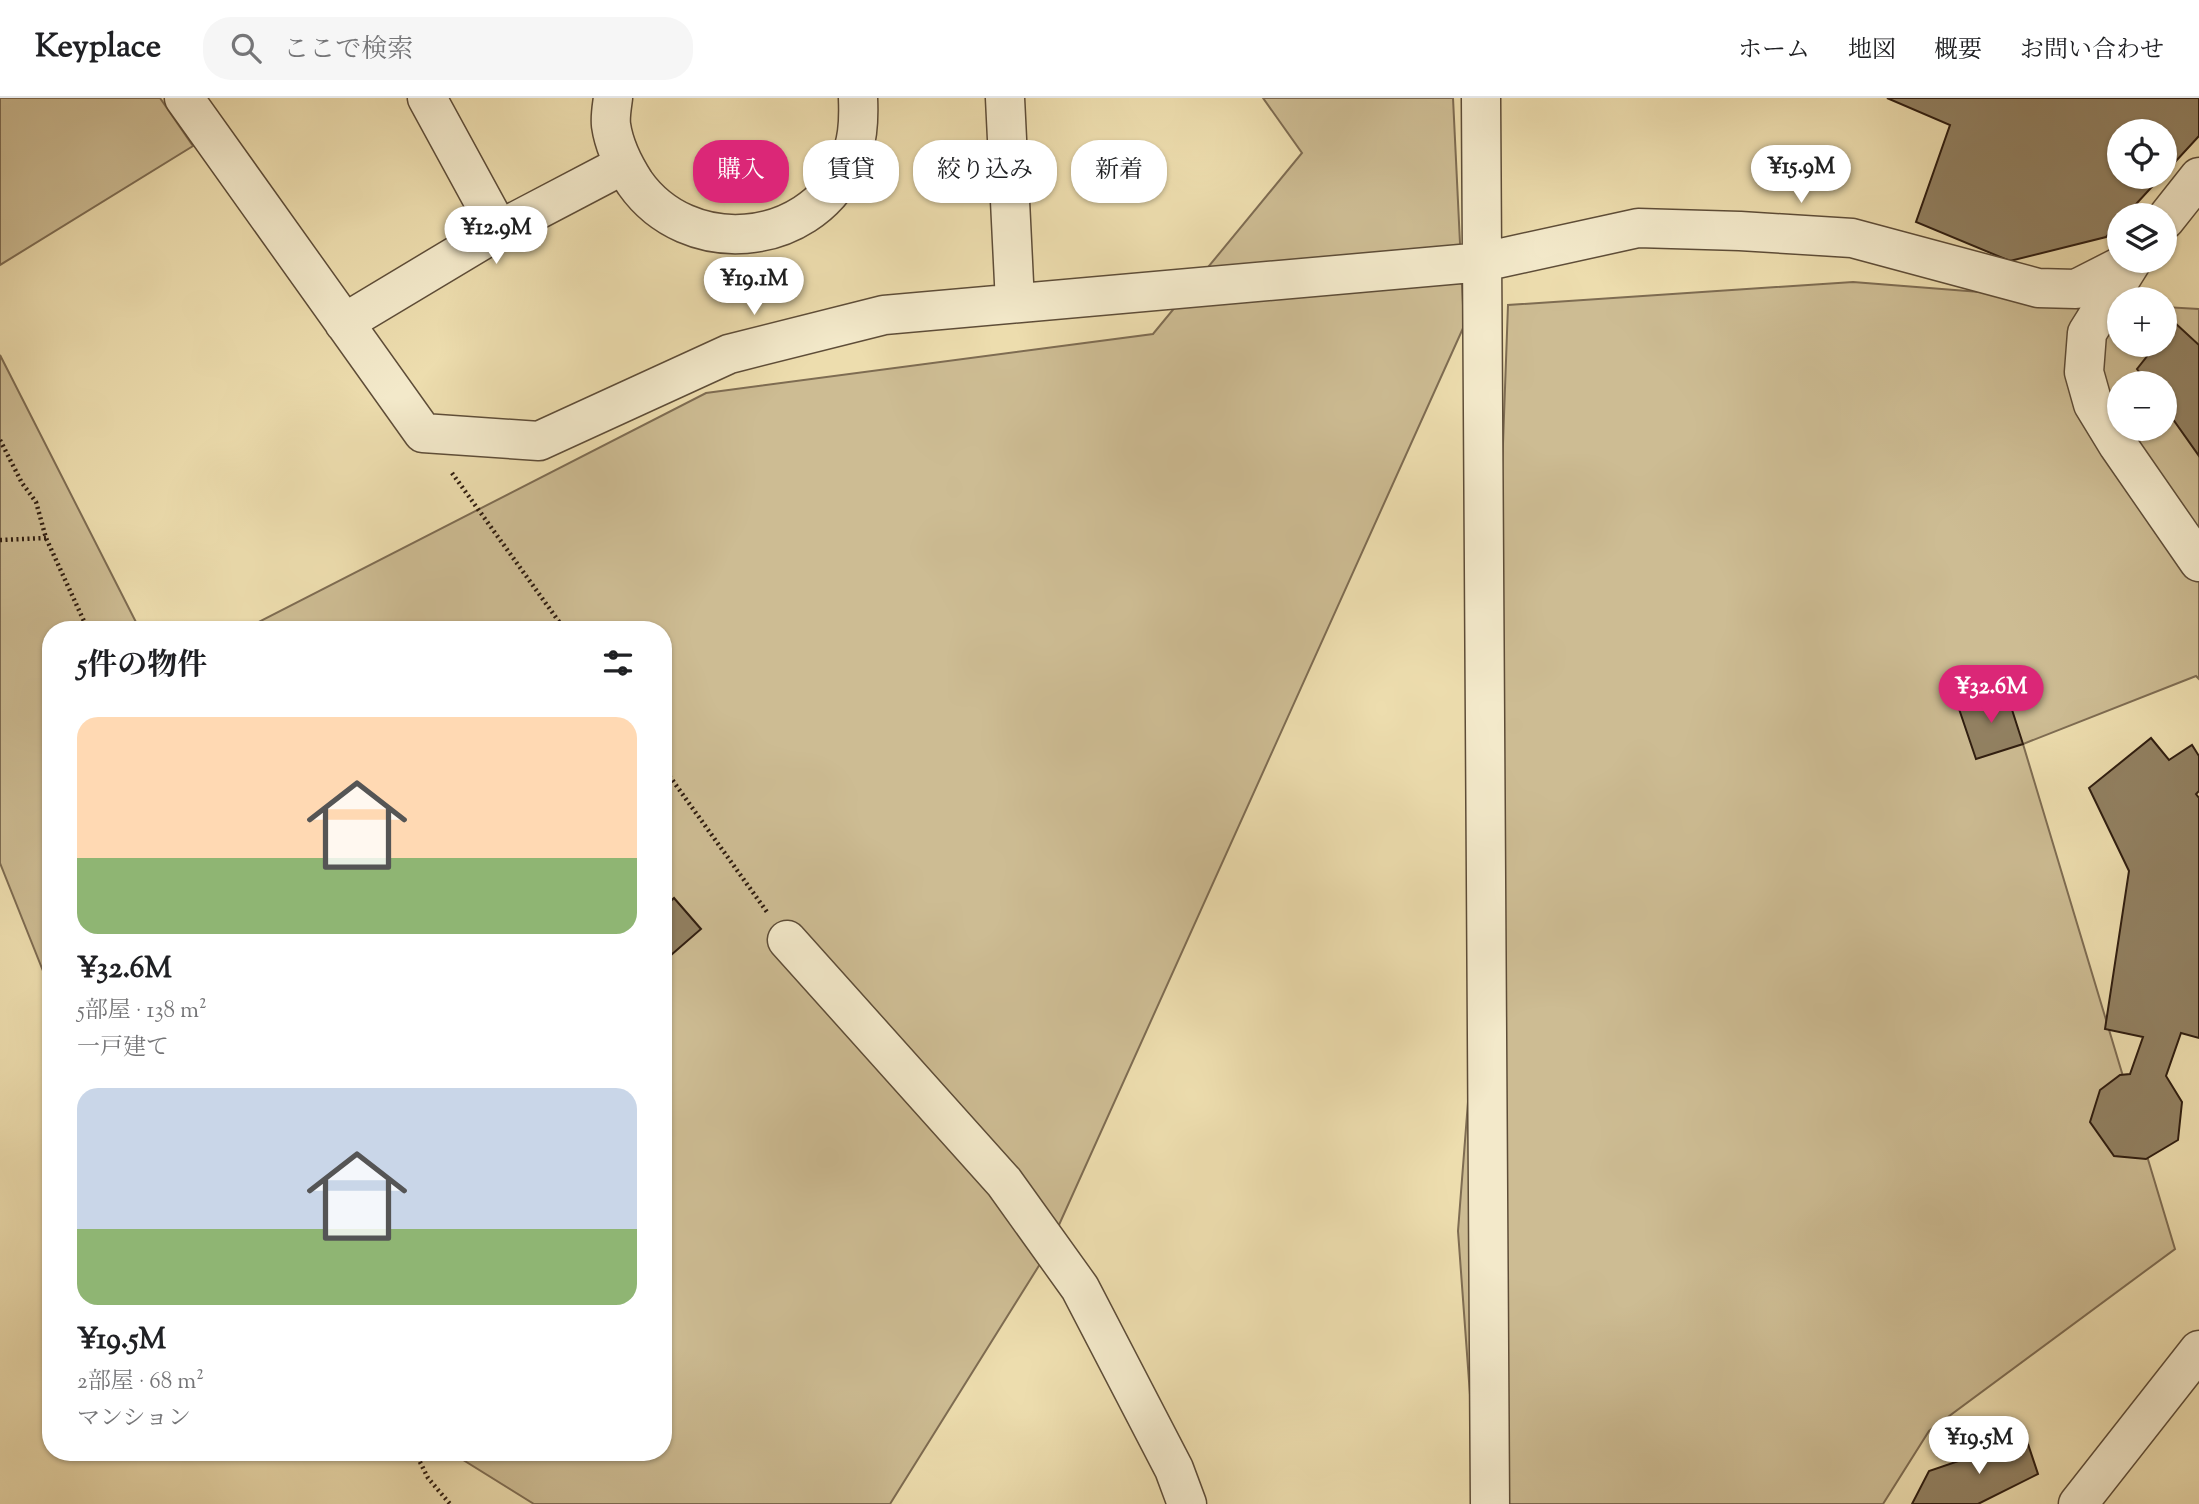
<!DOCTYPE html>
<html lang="ja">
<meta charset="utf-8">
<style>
:root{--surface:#fff;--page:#f6f6f6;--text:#202124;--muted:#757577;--line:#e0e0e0;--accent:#db2777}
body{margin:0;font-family:"Sorts Mill Goudy","Noto Serif JP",serif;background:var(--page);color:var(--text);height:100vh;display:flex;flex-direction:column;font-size:26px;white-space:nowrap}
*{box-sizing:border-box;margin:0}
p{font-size:23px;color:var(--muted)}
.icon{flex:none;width:38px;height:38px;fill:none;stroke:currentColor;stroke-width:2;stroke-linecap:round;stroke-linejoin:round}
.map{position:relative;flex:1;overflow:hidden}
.panel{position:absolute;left:42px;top:523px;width:630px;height:840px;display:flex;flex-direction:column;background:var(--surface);border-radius:28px;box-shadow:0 2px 5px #0004}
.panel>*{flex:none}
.banner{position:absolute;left:693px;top:42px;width:665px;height:63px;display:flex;gap:14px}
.tools{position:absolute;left:2107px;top:21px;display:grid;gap:14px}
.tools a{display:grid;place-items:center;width:70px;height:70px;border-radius:50%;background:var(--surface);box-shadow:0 2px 5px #0004;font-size:35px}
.price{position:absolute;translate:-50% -60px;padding:0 16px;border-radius:24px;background:#fff;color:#222;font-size:23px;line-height:46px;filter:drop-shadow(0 2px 4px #0008)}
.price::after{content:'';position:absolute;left:50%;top:42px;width:21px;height:16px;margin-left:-10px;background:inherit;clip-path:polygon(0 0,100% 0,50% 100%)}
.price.on{background:var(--accent);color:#fff}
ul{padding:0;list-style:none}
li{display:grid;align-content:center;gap:14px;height:371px;padding:0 35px}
li span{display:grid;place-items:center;height:217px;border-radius:21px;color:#555}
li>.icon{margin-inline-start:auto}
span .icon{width:126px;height:126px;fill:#fffc;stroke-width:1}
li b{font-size:30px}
h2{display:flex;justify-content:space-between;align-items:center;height:84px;padding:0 35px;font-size:30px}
.chip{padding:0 24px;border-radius:28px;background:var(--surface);box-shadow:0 2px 5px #0004;font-size:24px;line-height:63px}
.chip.on{background:var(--accent);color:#fff}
header{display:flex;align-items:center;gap:42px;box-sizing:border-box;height:98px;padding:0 35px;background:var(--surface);border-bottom:2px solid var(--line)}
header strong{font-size:33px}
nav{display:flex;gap:38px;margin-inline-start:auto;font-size:24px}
.search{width:490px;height:63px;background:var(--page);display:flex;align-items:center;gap:18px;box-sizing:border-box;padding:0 24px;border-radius:28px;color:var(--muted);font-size:26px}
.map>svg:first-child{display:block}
.green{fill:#cdbc93;stroke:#7e6c52;stroke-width:2;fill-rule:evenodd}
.building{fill:#928162;stroke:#2f1d10;stroke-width:2}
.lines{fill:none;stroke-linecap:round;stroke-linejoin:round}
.minor-casing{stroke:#5e4d38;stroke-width:41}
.path{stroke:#2f1d10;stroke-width:4.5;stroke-dasharray:2 3.5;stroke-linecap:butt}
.minor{stroke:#f3e9ca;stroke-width:38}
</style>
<header>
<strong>Keyplace</strong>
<div class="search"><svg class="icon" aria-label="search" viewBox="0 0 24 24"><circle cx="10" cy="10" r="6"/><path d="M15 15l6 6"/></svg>ここで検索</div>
<nav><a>ホーム</a><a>地図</a><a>概要</a><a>お問い合わせ</a></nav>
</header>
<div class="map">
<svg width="2199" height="1406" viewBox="0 0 2199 1406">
<rect width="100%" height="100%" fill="#edddae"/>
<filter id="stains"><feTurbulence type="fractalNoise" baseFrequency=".00286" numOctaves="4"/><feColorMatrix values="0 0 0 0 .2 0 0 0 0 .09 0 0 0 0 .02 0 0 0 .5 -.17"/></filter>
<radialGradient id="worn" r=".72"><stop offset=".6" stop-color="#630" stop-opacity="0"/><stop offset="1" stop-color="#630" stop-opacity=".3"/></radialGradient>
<path class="green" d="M0 0H160L193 48 0 167Z
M1263 0H1453L1464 228 1045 1158 890 1406H534L452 1355 663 1354V532H243L706 295 1153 236 1302 55Z
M1853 184 2119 205V247H2165V209L2199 211V581L2196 578 2023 646 2175 1151 1929 1333 1883 1406H1478L1458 1133 1489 733 1508 207ZM2119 285H2165V331H2119Z
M0 257 140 532H51V893L0 765Z"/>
<path class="building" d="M1887 0H2199V38L2165 75V33H2119V79H2161L2126 117H2119V125L2106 139 2010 163 1916 124 1950 27Z
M2174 224 2199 247V358L2165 310V285H2147L2137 271 2156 247H2165V235Z
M2006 593 2023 646 1976 661 1958 608Z
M2151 640 2169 662 2192 647 2199 658V693L2196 696 2199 700V940L2181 935 2166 978 2182 1004 2178 1042 2146 1061 2114 1058 2090 1024 2100 992 2120 977 2130 976 2143 939 2105 931 2129 773 2089 690Z
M674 800 701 831 663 864V810Z
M2026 1340 2038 1376 1978 1406H1912L1929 1373Z"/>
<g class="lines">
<defs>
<path id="minor" d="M184 0 423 335 539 343 729 256 884 217 1483 164 1638 130 1740 133 1852 140 2038 190 2076 191 2131 163
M427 0 499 132
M613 0C612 8 610 18 611 27 614 48 624 68 635 85 688 160 807 151 847 68 858 46 859 23 858 0
M1005 0 1015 205
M1481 0 1490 1406
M2165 122 2199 79
M2132 163 2087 235 2084 274 2093 306 2118 347 2199 464
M344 225 499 132 623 67
M787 842 1004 1084 1080 1190 1174 1371 1187 1406
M2078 1406 2199 1252"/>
</defs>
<use href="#minor" class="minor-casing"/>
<path class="path" d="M0 342 22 385 36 404 46 440 88 532
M452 375 565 532
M0 442 46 440
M663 669 767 814
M415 1354 428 1380 450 1406"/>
<use href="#minor" class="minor"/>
</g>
<rect width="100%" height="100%" filter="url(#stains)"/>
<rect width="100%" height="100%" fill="url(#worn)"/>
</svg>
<div class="tools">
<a><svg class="icon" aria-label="locate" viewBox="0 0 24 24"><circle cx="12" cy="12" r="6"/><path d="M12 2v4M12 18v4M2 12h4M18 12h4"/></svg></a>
<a><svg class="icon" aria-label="layers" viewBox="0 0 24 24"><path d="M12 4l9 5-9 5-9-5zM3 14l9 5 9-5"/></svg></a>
<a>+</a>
<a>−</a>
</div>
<b class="price" style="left:1801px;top:107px">¥15.9M</b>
<b class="price" style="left:496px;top:168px">¥12.9M</b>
<b class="price" style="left:754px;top:219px">¥19.1M</b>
<b class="price on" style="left:1991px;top:627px">¥32.6M</b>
<b class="price" style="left:1979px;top:1378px">¥19.5M</b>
<div class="banner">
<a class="chip on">購入</a>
<a class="chip">賃貸</a>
<a class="chip">絞り込み</a>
<a class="chip">新着</a>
</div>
<section class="panel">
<h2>5件の物件<svg class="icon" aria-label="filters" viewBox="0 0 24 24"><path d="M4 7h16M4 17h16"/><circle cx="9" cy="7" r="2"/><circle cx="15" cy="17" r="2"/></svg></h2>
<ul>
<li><span style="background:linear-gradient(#ffd9b3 65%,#8fb573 0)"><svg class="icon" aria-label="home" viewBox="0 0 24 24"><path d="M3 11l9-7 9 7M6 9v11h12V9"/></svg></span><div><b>¥32.6M</b><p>5部屋 · 138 m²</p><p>一戸建て</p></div></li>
<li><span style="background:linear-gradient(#c9d6e8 65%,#8fb573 0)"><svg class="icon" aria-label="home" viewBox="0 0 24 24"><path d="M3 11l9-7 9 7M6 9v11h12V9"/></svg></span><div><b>¥19.5M</b><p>2部屋 · 68 m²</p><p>マンション</p></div></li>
</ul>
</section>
</div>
